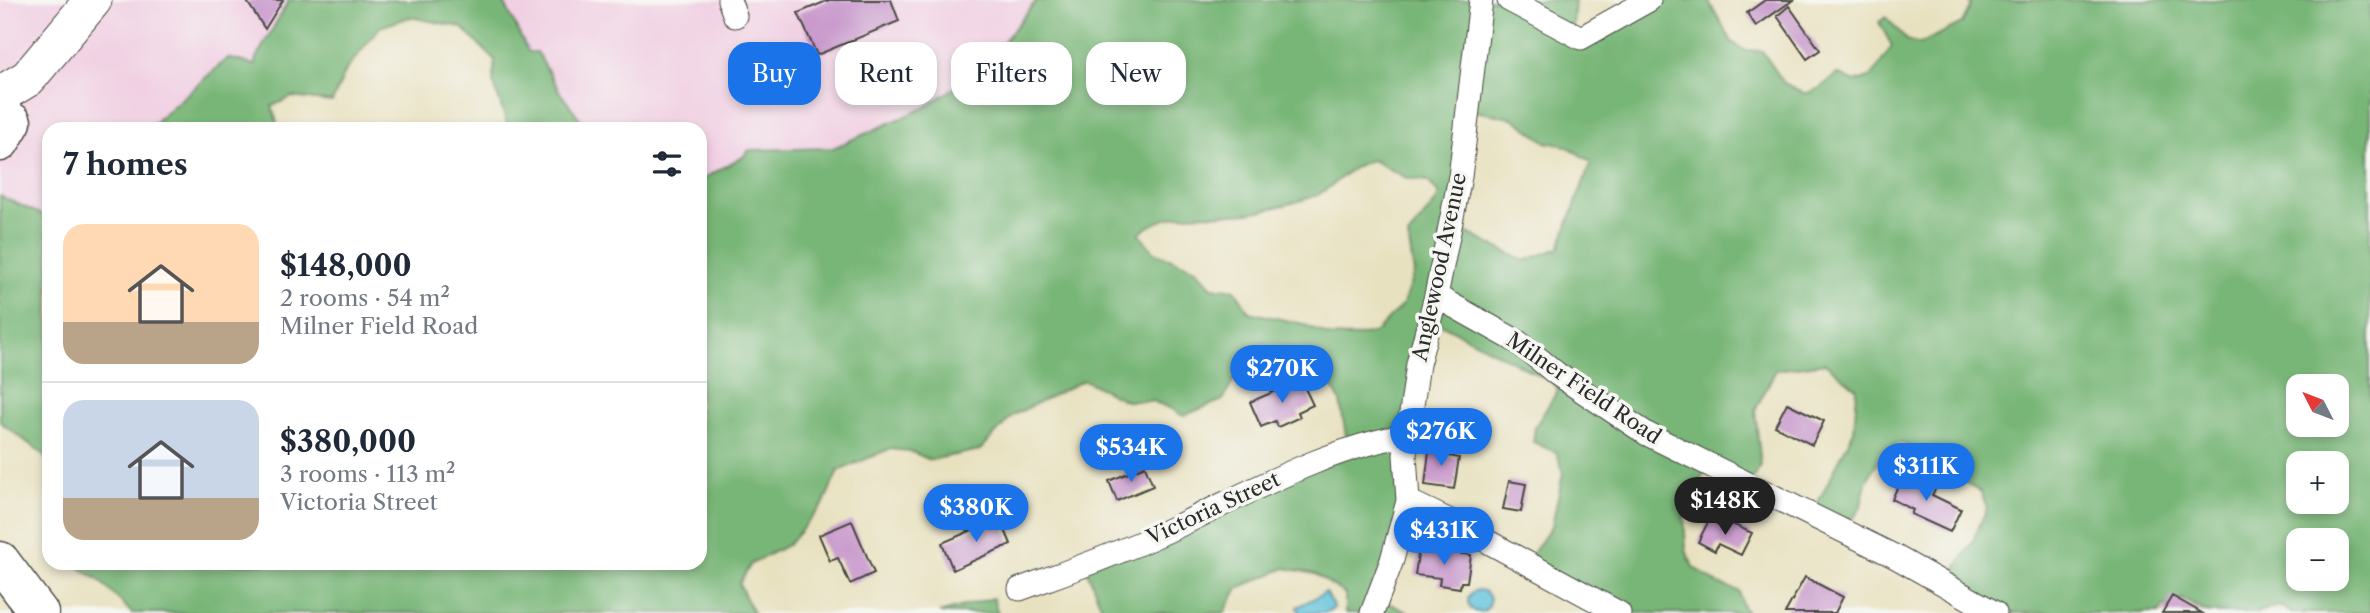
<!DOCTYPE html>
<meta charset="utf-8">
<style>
:root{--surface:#fff;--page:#f6f6f7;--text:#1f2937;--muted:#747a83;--line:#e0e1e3;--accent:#1a73e8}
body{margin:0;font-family:"Libre Caslon Text",serif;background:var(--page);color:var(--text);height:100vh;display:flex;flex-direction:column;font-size:26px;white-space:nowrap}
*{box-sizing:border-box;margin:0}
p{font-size:23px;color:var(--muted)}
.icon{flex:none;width:38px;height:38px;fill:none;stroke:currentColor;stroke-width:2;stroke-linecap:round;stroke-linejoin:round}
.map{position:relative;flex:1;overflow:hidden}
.drawer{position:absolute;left:42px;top:122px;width:665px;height:448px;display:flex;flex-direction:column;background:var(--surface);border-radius:21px;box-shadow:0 4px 10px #0003}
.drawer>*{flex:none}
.banner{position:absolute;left:728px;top:42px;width:665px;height:63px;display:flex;gap:14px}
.needle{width:46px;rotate:312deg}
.fabs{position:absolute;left:2286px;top:374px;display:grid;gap:14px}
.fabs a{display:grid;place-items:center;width:63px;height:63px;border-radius:14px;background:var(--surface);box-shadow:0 4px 10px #0003;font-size:35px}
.price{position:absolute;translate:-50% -60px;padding:0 16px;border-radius:24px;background:var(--accent);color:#fff;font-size:23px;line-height:46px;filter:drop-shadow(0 2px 4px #0008)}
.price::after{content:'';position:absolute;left:50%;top:42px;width:21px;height:16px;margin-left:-10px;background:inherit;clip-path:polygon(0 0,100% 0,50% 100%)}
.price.on{background:#222;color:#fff}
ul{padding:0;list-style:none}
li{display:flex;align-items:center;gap:21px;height:175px;padding:0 21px}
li+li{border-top:2px solid var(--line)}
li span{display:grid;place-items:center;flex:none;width:196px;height:140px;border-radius:21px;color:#555}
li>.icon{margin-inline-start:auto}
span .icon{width:84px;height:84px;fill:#fffc;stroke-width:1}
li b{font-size:30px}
h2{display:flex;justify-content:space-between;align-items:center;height:84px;padding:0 21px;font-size:30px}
.chip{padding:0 24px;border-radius:21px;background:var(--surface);box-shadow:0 4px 10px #0003;font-size:24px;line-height:63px}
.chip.on{background:var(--accent);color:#fff}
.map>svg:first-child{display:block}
.built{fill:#f1d0e3}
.forest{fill:#78b677;stroke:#527051;stroke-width:2;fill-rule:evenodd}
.water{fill:#5dc1db;stroke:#447683;stroke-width:2}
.building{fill:#c796cb}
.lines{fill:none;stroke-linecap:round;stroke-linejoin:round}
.minor-casing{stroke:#474641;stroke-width:25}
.primary-casing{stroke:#474641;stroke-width:39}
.motorway-casing{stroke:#474641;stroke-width:41}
.minor{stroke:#fff;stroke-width:23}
.primary{stroke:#fff;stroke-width:37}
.motorway{stroke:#fff;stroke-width:38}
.labels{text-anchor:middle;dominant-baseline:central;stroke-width:7;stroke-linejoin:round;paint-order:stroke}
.street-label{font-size:21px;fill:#2b2b2b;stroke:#f6f6f2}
</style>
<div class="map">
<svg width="2370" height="613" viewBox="0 0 2370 613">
<rect width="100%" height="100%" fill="#f6f6f2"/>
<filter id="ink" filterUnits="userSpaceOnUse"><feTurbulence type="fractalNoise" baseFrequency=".0143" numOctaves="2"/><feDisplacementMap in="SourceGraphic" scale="14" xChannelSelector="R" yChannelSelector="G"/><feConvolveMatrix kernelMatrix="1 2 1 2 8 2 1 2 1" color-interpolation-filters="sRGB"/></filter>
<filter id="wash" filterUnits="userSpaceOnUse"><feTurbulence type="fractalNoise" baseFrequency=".00686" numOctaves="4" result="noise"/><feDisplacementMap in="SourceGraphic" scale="28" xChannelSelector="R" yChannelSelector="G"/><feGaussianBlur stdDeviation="1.57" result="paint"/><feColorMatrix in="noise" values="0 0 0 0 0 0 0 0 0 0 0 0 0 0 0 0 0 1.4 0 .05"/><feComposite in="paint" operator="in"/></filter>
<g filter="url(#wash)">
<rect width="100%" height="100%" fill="#e8e1bf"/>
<path class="built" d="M0 0H289L256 58 255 66 228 58 147 129 49 130V218L0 196Z
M503 0H1037L980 71 924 108 833 148 749 150 743 157 701 180 700 130 588 129 528 53Z"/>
<path class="forest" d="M289 0H503L528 52H537L561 94 588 129H509L493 82 495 60 461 27 410 17 380 27 346 70 332 102 292 97 272 106 279 129H147L228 58 255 65 256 58Z
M1037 0H1575L1572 37 1602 36 1663 0H1708L1732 42 1744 50 1762 51 1784 83 1805 94 1820 88 1837 74 1855 82 1872 76 1892 46 1879 22 1886 17 1907 40 1920 44 1962 23 1971 5 1969 0H2370V613H2291C2279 601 2269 609 2256 613 2249 613 2212 613 2206 612 2198 608 2191 603 2181 599L2164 606 2159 613H1987L1944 587 1972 543 1987 508 1981 492 1961 480 1949 463 1902 443 1885 449 1866 482 1861 506 1844 534 1810 518 1854 431 1857 389 1825 363 1776 370 1755 410 1761 466 1748 485 1707 467 1684 516 1686 550 1693 567 1719 584 1739 591 1743 607 1747 613H1608L1526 563 1552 526 1563 473 1557 453 1533 442 1535 427 1558 390 1552 382 1437 322 1404 505 1378 598 1409 613H1345V594L1315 574 1285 568 1238 588 1224 613H1104L1086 568 1348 447 1340 401 1319 363 1300 352 1235 378 1223 400 1183 416 1172 409 1152 401H1126L1084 380 1013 415 980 450 930 460 910 451 889 449 838 471 823 505 789 544 751 564 739 584 753 613H132L99 580 73 564H700V180L743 157 749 150 833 148 924 108 980 71ZM1469 110 1513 118 1546 142 1566 146 1591 162 1559 248 1524 261 1449 224ZM1372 160 1407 178 1428 181 1439 194 1436 202 1408 236 1414 273 1403 304 1376 332 1355 337 1329 336 1303 324 1249 312 1235 290 1212 287 1196 269 1154 252 1139 234C1177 202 1216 221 1259 211 1276 207 1308 201 1322 192 1342 179 1348 167 1372 160ZM2298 387H2336V425H2298ZM2298 464H2336V502H2298ZM2298 541H2336V579H2298Z
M0 196 49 218V466L43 454 0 422Z
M993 598 998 613H939Z"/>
<path class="water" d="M1468 601a11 11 0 1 1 22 0a11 11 0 1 1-22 0Z
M1326 592 1334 608 1324 613H1300L1297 607Z"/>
<g id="blocks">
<path class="building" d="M246 0H283L265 29Z
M829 0H891L899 21 817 55 798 13Z
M1765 0H1793L1756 26 1747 13Z
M1789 6 1820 50 1807 59 1777 16Z
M1301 380 1313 405 1298 412 1300 417 1278 427 1275 421 1261 427 1250 402Z
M1787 403 1824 421 1812 445 1775 426Z
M1430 443 1446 446 1444 455 1459 458 1454 489 1425 485Z
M1145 466 1153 486 1117 501 1109 481Z
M1904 473 1936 488 1932 495 1961 509 1950 532 1911 514 1913 510 1892 499Z
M1509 481 1526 484 1521 512 1503 509Z
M1000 518 1011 544 953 570 942 543Z
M1709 520 1725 528 1728 522 1752 533 1741 555 1718 544 1715 551 1698 542Z
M852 521 874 573 850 584 838 558 830 561 819 535Z
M1419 548 1436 551 1439 548 1445 549 1447 552 1471 555 1467 582H1461L1460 588 1439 585 1440 578 1415 575Z
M1805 577 1843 597 1835 613H1785Z
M2172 596 2202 613H2162Z"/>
</g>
</g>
<g filter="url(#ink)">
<use href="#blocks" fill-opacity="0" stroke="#474641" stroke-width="2"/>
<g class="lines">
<defs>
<path id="minor" d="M729 0 735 16
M1509 0 1581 38 1649 0
M1436 296 1518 342 1557 374 1647 434 1894 556 1995 613
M1408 501 1448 520 1619 613
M1020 589C1069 571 1118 554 1165 532 1244 496 1322 449 1408 435
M1372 613 1392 560 1408 501 1405 455 1418 364 1436 296 1460 177 1481 0"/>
<path id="primary" d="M0 95 28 78 93 0"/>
<path id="motorway" d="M0 142 12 122
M0 561 39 613"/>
</defs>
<use href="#minor" class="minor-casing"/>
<use href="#primary" class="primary-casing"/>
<use href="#motorway" class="motorway-casing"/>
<use href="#minor" class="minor"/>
<use href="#primary" class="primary"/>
<use href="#motorway" class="motorway"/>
</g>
</g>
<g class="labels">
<g class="street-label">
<text transform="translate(1439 267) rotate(-78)">Anglewood Avenue</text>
<text transform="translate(1584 388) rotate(34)">Milner Field Road</text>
<text transform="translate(1213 508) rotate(-25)">Victoria Street</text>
</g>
</g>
</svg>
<div class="fabs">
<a><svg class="needle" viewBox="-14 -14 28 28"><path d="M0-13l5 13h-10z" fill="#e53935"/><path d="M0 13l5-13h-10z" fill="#747a83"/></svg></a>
<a>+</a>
<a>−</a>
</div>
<b class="price" style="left:1282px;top:405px">$270K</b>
<b class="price" style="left:1441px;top:468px">$276K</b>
<b class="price" style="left:1131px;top:484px">$534K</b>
<b class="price" style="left:1926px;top:503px">$311K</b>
<b class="price on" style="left:1725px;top:537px">$148K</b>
<b class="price" style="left:976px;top:544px">$380K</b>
<b class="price" style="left:1444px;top:567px">$431K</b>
<div class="banner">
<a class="chip on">Buy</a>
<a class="chip">Rent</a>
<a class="chip">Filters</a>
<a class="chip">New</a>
</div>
<section class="drawer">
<h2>7 homes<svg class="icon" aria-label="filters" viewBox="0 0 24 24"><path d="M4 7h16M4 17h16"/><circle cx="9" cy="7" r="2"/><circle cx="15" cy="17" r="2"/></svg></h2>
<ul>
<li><span style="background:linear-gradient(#ffd9b3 70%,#b9a48a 0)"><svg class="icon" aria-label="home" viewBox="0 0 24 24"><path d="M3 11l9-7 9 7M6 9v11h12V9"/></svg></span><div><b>$148,000</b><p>2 rooms · 54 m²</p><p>Milner Field Road</p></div></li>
<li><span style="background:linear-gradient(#c9d6e8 70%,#b9a48a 0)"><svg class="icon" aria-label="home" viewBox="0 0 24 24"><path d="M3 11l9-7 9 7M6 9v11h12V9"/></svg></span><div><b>$380,000</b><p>3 rooms · 113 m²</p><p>Victoria Street</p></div></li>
</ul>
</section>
</div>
